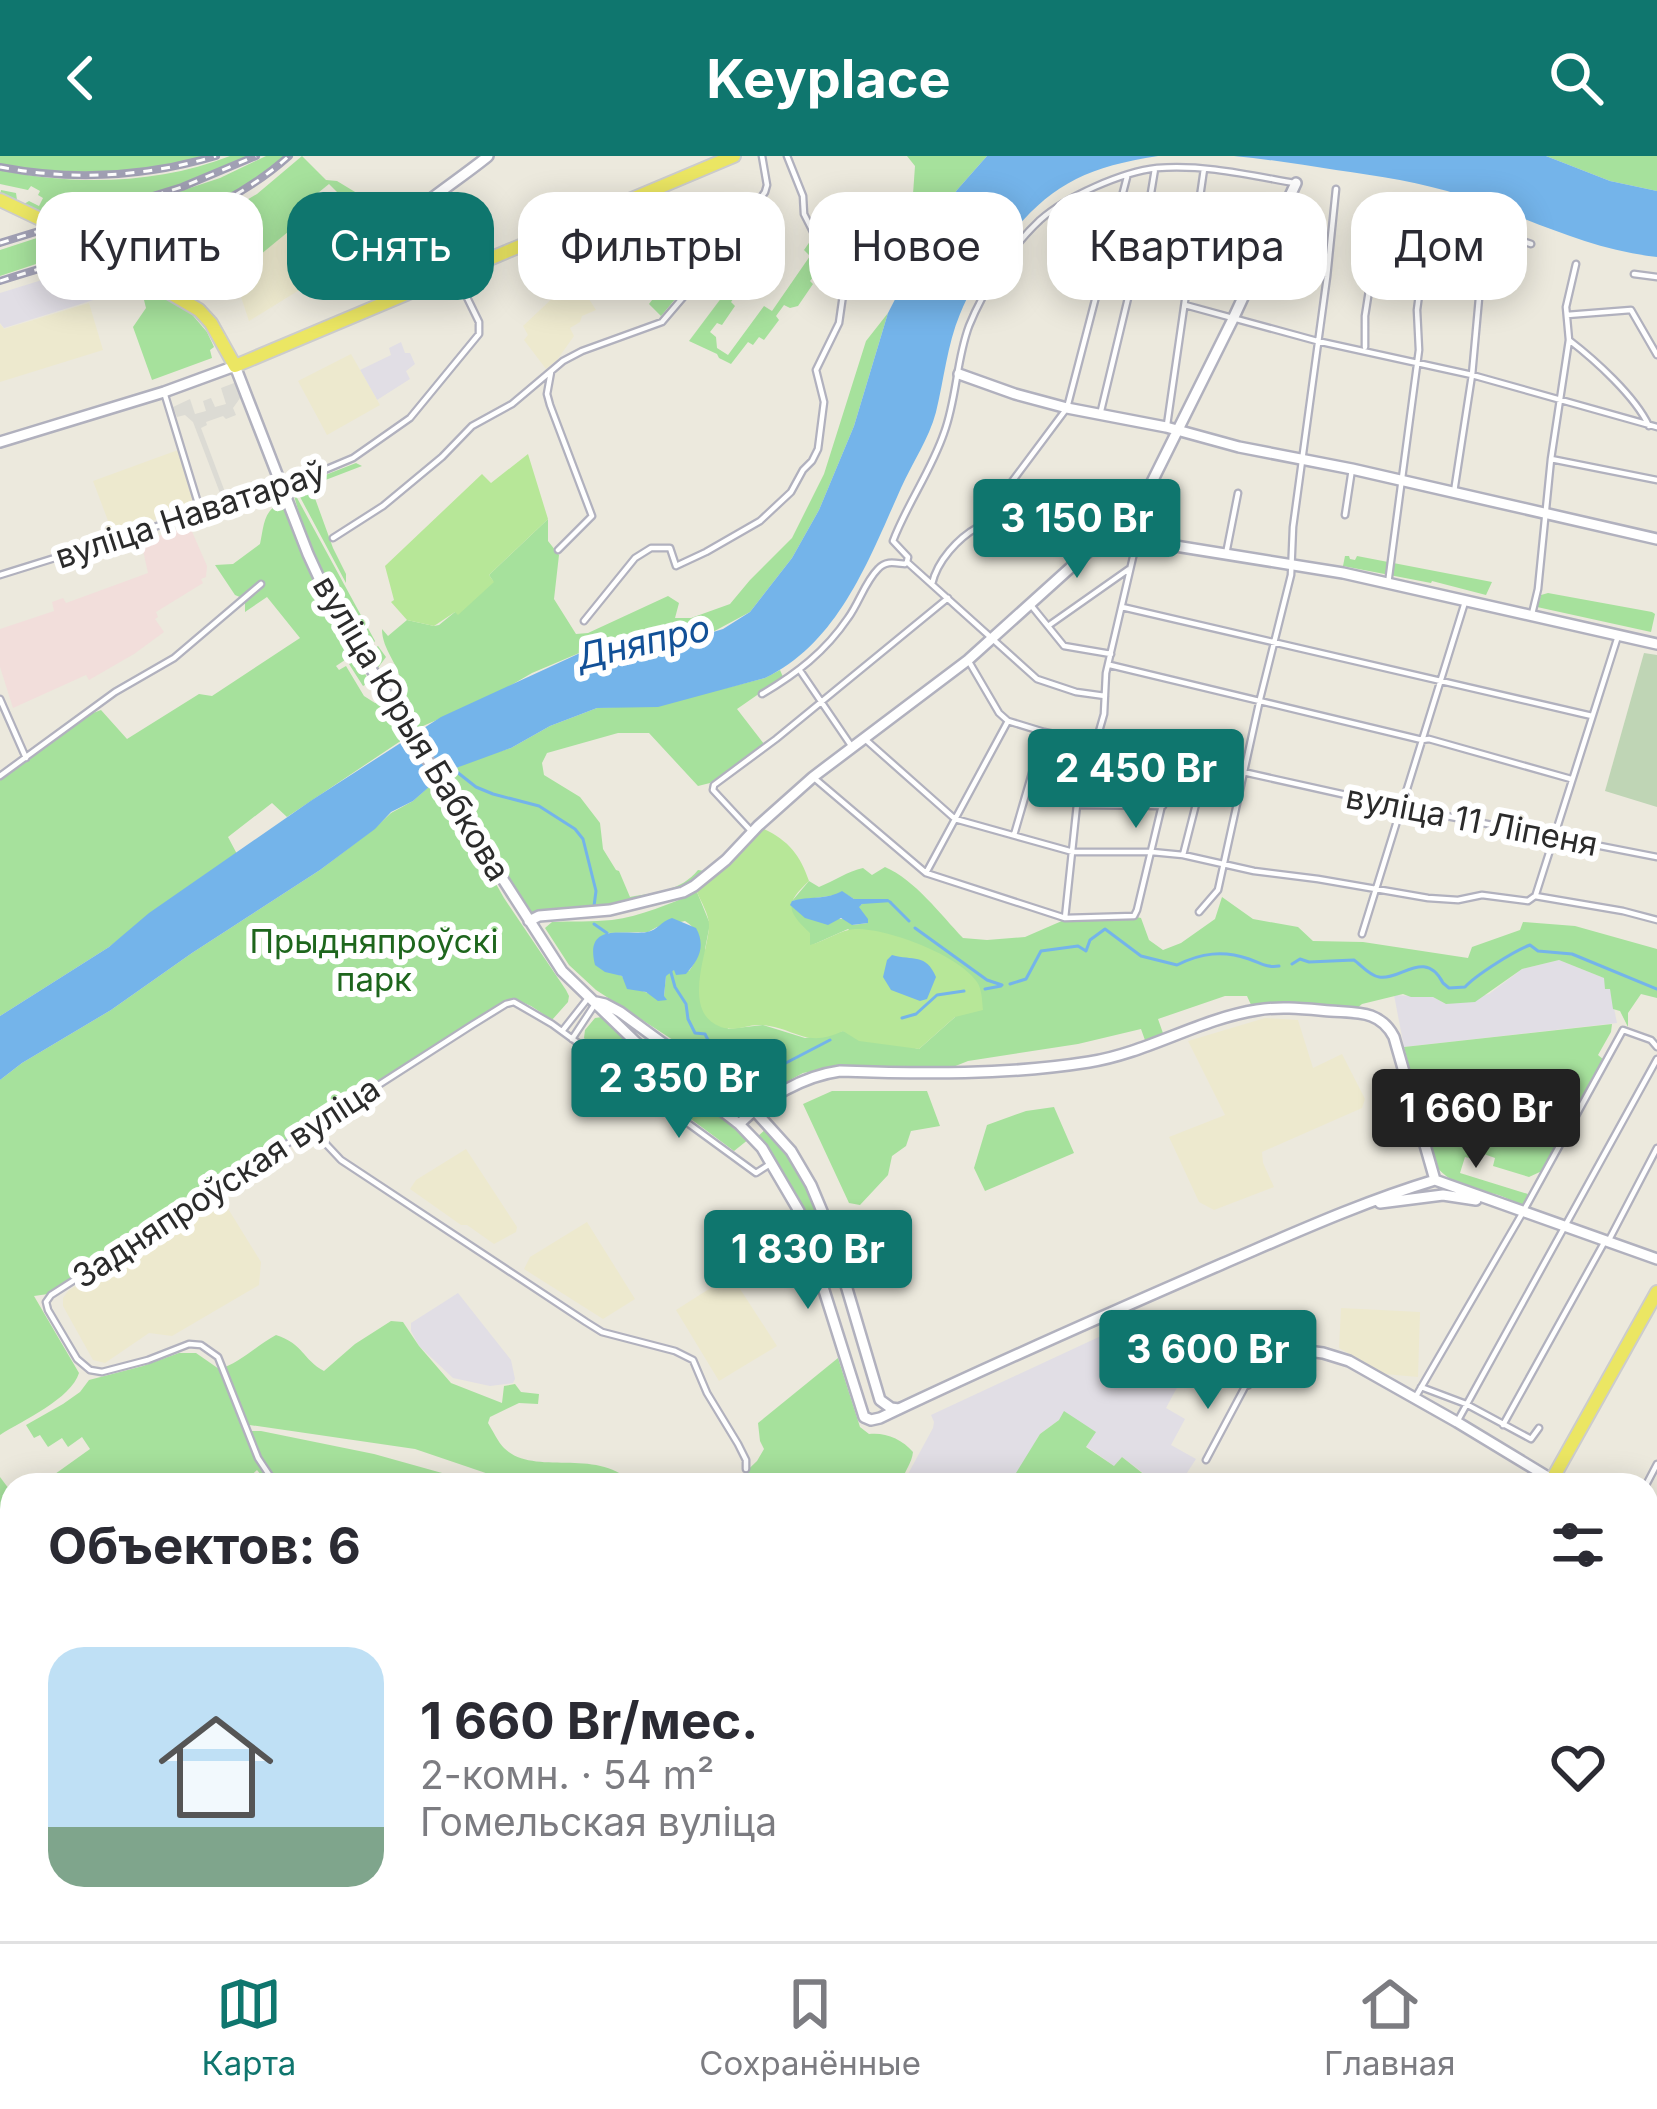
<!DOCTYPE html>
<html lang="ru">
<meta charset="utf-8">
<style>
:root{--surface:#fff;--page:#f7f7f7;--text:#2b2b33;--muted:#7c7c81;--line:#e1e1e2;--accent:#0f766e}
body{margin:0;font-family:Inter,sans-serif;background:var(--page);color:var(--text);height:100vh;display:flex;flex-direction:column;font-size:45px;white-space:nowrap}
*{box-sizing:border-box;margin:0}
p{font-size:39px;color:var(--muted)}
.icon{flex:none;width:66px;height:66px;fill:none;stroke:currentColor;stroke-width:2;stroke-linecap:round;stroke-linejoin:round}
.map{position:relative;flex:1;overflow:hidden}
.drawer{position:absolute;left:0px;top:1317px;width:1659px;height:468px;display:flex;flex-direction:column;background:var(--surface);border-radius:36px 36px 0 0;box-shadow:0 6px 30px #0003}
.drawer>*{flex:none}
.guide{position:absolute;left:36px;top:36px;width:1587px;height:108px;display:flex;gap:24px}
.price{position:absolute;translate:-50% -102px;padding:0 27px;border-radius:12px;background:var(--accent);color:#fff;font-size:39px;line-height:78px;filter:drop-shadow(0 3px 6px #0008)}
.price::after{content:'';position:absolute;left:50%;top:72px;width:36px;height:27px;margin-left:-18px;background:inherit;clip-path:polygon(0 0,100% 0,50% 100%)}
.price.selected{background:#222;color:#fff}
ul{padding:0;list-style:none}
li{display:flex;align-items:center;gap:36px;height:300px;padding:0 48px}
li span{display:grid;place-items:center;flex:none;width:336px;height:240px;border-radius:36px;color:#555}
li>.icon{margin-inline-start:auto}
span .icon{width:144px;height:144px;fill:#fffc;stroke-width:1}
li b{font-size:51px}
h2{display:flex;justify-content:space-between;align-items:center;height:144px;padding:0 48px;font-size:51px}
.tag{padding:0 42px;border-radius:36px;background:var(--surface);box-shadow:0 6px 30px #0003;font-size:42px;line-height:108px}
.tag.selected{background:var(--accent);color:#fff}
header{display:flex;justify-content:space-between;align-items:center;height:156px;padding:0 48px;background:var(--accent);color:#fff;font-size:54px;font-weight:700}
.tab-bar{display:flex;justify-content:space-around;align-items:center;height:168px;border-top:3px solid var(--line);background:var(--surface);font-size:33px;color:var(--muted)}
.tab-bar a{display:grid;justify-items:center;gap:6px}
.tab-bar .selected{color:var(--accent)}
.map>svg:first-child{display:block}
.industrial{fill:#e1dee5}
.education{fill:#ede9ce}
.medical{fill:#f2dedb}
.green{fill:#a6e19c;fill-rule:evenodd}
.cemetery{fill:#bfd5b5}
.pitch{fill:#b7e798}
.plaza{fill:#dcdbd4}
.water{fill:#74b4ea}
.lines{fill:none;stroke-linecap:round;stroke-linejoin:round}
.stream{stroke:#74b4ea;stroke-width:3}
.street-casing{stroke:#b1b1be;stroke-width:9}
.secondary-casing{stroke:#b1b1be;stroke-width:14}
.primary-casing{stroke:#ccc;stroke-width:16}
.street{stroke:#fff;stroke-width:4.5}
.secondary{stroke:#fff;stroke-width:9}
.primary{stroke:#ebe663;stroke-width:12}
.rail-casing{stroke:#a1a0b4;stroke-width:8}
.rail{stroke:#fff;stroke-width:3;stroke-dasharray:9;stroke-linecap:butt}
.labels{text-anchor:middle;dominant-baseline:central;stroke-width:12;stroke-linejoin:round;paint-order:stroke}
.street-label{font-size:33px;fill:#2b2b2b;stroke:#fff}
.park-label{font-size:33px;fill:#1e661d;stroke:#fff}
.water-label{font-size:36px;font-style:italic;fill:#125097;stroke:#fff}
</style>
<header><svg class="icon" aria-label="back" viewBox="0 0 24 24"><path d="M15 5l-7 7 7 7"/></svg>Keyplace<svg class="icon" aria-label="search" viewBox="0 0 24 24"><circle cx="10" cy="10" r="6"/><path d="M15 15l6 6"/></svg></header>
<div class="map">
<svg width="1657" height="1785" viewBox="0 0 1657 1785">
<rect width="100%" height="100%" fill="#ece9dd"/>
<path class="industrial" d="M211 65 215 75 235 84 245 96 198 147 131 103 138 93 199 67Z
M97 107 100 114 115 112 136 124 138 130 4 172 0 167V137Z
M401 186 405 197H410L415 208 406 215 410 223 377 244 360 214 391 199 389 192Z
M1559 804 1604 822 1610 832 1617 867 1404 891 1394 839 1433 841 1446 848 1489 838 1522 813Z
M458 1137 511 1204 515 1223 513 1227 490 1230 453 1222 419 1190 411 1175V1167Z
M1145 1164 1165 1192 1188 1211 1166 1252 1185 1263 1171 1289 1196 1303 1183 1323 1190 1329H1149L1151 1323 1122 1301 1114 1310 1086 1290 1095 1275 1059 1264 1040 1278 1017 1318 1037 1329H902L933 1272 934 1266 931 1259 1116 1173Z
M413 1773H692L696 1785H431Z"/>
<path class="education" d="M305 62 343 107 249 165 234 120Z
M575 121 596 154 582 160 580 166 570 172 574 180 557 204 546 213 524 184 528 179 523 170Z
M89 147 103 194 0 226V168L4 173Z
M351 198 380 249 327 279 298 225Z
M178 294 194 350 113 378 93 325Z
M1265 862 1298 864 1313 912 1342 898 1365 943 1362 952 1262 996 1263 1007 1274 1031 1214 1054 1199 1046 1169 981 1225 959 1188 885Z
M466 993 517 1071 516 1076 494 1088 467 1069H461L410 1033 416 1024Z
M219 1038 261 1106 259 1129 172 1180 149 1177 105 1207 93 1204 63 1150V1142L68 1135Z
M587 1066 635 1143 603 1163 524 1113 530 1101Z
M731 1119 777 1190 719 1225 676 1154Z
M1341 1152 1420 1156 1418 1221 1384 1218 1339 1192Z"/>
<path class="medical" d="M190 371 207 410 206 421 201 423 203 427 156 456 158 461 155 463 164 476 134 498 89 524 86 519 13 552 0 511V473L54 455 52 446 63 442 66 447 148 417 141 385Z"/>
<path class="green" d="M0 0H206C142 21 66 23 0 8Z
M230 0H252L205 20 56 69 0 39 1 34 16 37 17 44 24 48 29 45 39 50 43 42 38 39 40 35 31 30 28 34 0 28V14C74 30 159 28 230 0Z
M266 0H287C233 47 167 68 100 90L66 73 220 22Z
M302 0 326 24 337 25 365 42 364 49 332 76 325 65 347 46 329 28 297 54 305 62 221 131 237 113 235 109 245 96 235 84 222 82 211 65 257 38Z
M907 0H987L957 34 935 67 911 66 915 10Z
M1546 0H1657V35L1610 25Z
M46 79 54 80 72 92 69 97 0 120V94Z
M813 81C820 89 828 105 823 115L819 113 810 125 813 128 798 150 790 152 784 149 776 160 779 164 764 184 759 181 753 189 748 186 731 208 719 202 717 198 689 185 740 117 742 131 731 146 735 150 722 169 717 167 710 176 716 181 717 192 728 199 764 150 772 155 810 100 804 94Z
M669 88 679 105 692 100H711L661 160 649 148 672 118 668 105 659 104 655 92Z
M117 111 189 155 207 176 214 191 210 194 212 202 152 224 133 171 146 152 142 136 144 131 137 124 118 114Z
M888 157 854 270 819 354 792 402 750 456 709 478 649 490 591 492 532 517 494 539 423 570 287 661 272 647 228 681 237 698 205 719 109 791 0 860V623L93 557 101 554 127 583 199 538 212 540 300 482 267 441 245 456V446L254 435 242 442 235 439 215 409 233 408 260 388C264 370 263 353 283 346L321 446 370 526 363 530 349 508 351 506 348 502 336 510 339 514 346 510 364 540 375 547C427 528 382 506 382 473L388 480 407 464 434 470 439 469 493 425 489 419 548 363V385L559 399 554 443 576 478 588 477 668 440 679 447 675 462H691L730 448 750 424 792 382 824 318 866 185Z
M356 307 362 310 315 328 312 334 333 392 346 418V427L299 339 296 340 375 485 372 489 375 492 378 490 386 501 377 513C340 457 308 397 292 332Z
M1345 400H1349L1350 403 1355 404 1357 400 1492 426 1486 439 1432 425 1431 427 1343 410Z
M1548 437 1652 456 1655 458 1651 476 1537 451 1541 439Z
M780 514 783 521 737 553 764 588 710 627 698 630 649 577H618L547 597 542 607 544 619 580 641 600 667 603 693 616 714 619 715 630 741C657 736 681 735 698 714L705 715C657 754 591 752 532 757L478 674 479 670C462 659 451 638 441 620L472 604 511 592 550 570 597 552 636 550 726 532 765 522Z
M434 626 459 665 455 671 467 694 475 691 504 742 566 834 569 840 568 846 552 864C533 852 521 838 498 849L48 1138 34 1140 79 1217C71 1243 23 1264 0 1279V924L22 907 111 854 192 797 320 714 374 673 391 657 413 645Z
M885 711C915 724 940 758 963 782L987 784 1025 781 1071 761 1132 760 1141 762 1149 784 1163 794 1181 787 1215 763 1222 741 1253 763 1298 771 1313 785 1363 786 1468 802 1472 791 1520 774 1523 766 1575 770 1657 793V842L1641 838 1628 857V871L1620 855 1613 853 1610 833H1605L1604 822 1559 804 1522 813 1475 846 1446 848 1433 841H1411L1403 838 1362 848 1356 853 1252 851 1247 840H1225L1158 863 1164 880 1146 887 1141 873 1078 888 968 905 948 913 827 912 803 917 760 940 747 937 730 921 596 834 569 809 545 772 552 766C572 765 592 766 612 764 641 760 670 748 697 736L710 768 705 793 728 873 763 869 805 882 843 875 919 893 955 861 848 773 810 790 809 777 791 759 790 749C814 766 817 763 846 763L853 769 868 767 858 751 866 745 854 743 842 736 837 739 792 745 809 725 819 731C834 725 848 715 863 712L872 719ZM685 765C706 778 702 797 689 815L675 813 666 819 664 840 653 839 627 829 622 820 603 813 606 777 648 776 657 771Z
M602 861 653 909 625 915 588 888 584 882 585 874 595 862Z
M1612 868 1611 876 1598 899 1604 904 1542 1015 1529 1021 1493 1010 1495 1002 1481 997 1477 1004 1465 1001 1460 1017 1528 1038 1523 1049C1513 1046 1504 1040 1495 1038 1472 1033 1448 1028 1434 1007L1404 891Z
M669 934 693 937 749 983 734 995 672 949 676 943 670 949Z
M832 935H927L940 970 911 975 906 990 892 1000 888 1019 860 1049 849 1047 803 948Z
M1054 951 1074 997 985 1035 974 1012 987 969 1026 955Z
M767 972C805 1014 824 1067 841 1121L826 1125C810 1075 792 1022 757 981Z
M391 1165 403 1166 419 1190 451 1227 502 1247 504 1230 515 1228 521 1236 539 1238 538 1248 519 1247 490 1261 488 1267C493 1275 498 1286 504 1292 534 1322 599 1289 634 1329H521L415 1293 243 1268 244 1275H261L374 1298 485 1329H269L257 1314 240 1329H32L48 1323 90 1293 82 1281 68 1291 62 1282 48 1291 40 1279 34 1282 26 1269 63 1248 80 1236 89 1224 143 1210 179 1197H196L219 1213C239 1208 257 1189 276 1179 304 1188 302 1203 324 1215L355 1188Z
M838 1202 860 1271 869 1278C885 1276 902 1283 913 1296 912 1307 904 1316 901 1327L732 1329 757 1305 764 1293 760 1285 758 1267Z
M1064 1255 1096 1276 1086 1291 1114 1310 1122 1301 1151 1324 1149 1329H1037L1016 1317 1040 1278 1059 1264Z
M0 1321 12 1337V1773H413L431 1785H0Z
M1657 1621V1785H1540L1539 1773H1647V1648L1655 1633 1652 1630Z
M625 1773H1295L1289 1785H642Z
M1306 1773H1533L1534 1785H1300Z"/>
<path class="cemetery" d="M1644 497 1657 499V651L1605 635Z"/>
<path class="pitch" d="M528 298 548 363 489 419 494 426 458 459 455 456 434 470 407 464 391 446 394 444 385 410 482 318 491 327Z
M764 673C789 685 800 699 809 725 784 748 787 755 810 777V789C825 785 840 774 855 773 887 772 959 799 977 826 982 833 982 845 983 854L955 861 919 893 859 885 843 875C806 893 796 872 762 869 749 868 736 875 724 872 680 859 707 800 709 771 710 760 701 746 697 736Z"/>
<path class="plaza" d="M234 227H238L243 238 233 252 236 259 226 263 223 260 206 266 207 269 201 272 228 344 223 345 193 266 185 259 177 261 173 251 190 243 195 258 206 255 203 245 211 242 215 251 226 248 221 232Z"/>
<path class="water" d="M987 0H1158C1080 12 1045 32 998 95 983 115 969 135 960 158 947 189 944 224 936 256 929 283 912 307 901 332 870 401 839 487 765 522L658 551 597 552 550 570 511 592 456 612 460 618 446 616 413 645 391 656 375 673 320 714 192 797 111 854 22 907 0 924V860L109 791 149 757 312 644 441 561 591 492 649 490 694 482 723 473 750 456 792 402 819 354 854 270 888 157 925 85 957 34Z
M1234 0H1546L1610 25 1657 35V101C1586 93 1529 62 1463 40 1421 26 1379 20 1336 14 1302 9 1268 3 1234 0Z
M842 735 854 743H888L892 746 862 748 859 751 868 763V767L852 769 841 762 828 769 805 762 790 749 792 745C808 740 827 744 842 735Z
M672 762 696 772C706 790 699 804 686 818L676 819 674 814 666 820 664 840 667 844 658 845 646 836 627 833 622 820 605 816 595 809C584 765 624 780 647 776 658 774 661 765 672 762Z
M892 799C913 805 926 797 936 821L927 843 920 845 891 834 883 821 887 804Z"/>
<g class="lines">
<path class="stream" d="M457 616 476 631 493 638 539 650 575 673 583 683 596 735 594 750
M890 746 909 765
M594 768 607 777
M915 772 987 824 1002 829
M1292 808 1300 803 1309 806 1354 804C1361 809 1370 820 1379 821 1400 825 1425 792 1443 827L1449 832 1465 831C1476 819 1514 795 1530 789L1538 795 1572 798 1657 833
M670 813 675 831 686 848 688 863 695 877 705 878 708 884 726 890 737 916 750 929H768L780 910 830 884
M1010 828 1026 823 1041 795 1078 790 1086 795 1090 784 1105 773 1141 800 1177 809C1201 797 1223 794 1249 803 1261 807 1266 812 1279 810
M985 833 1001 830
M902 862 916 858 937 839 964 835"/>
<defs>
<path id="street" d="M1634 118 1657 121
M1185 149 1317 185 1472 219 1657 271
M1567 159 1631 154 1657 199
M1569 184C1595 204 1635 240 1649 270
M1365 191V160L1376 90
M551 216 547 238 550 249 592 360 558 394
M164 236 201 357
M1100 259 1146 67 1155 13
M1167 269 1204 13
M1551 303 1657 324
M1454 336 1472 219 1483 98 1490 74 1531 88
M1345 359 1352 313
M333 382 383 350 442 301 472 270 512 248 563 205 582 195 662 166 720 98 765 36 767 29 762 0
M1226 398 1238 337
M907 406 1037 523 1076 536 1105 540
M0 419 289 329 353 302 410 262 479 178V166L456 119
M932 428C937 405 958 382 978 371L1067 252 1127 21
M1388 428 1419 194 1417 154 1431 47
M1030 448 1064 490 1111 498
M1122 451 1592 560
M1532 458 1538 433 1551 303 1569 184 1566 151 1576 108
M584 465 635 402 651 392H670L676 410 706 396 760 365 791 336 803 314 812 305 818 293 824 246 816 214 839 167 843 139 854 123 830 109 804 58 803 40 787 0
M1048 470 1129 413
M968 504 999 557 1008 565 1044 576 1243 616 1400 651 1657 701
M1110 509 1422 584 1429 583 1571 623
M801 516 852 591
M762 538C796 518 825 496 848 462 859 447 865 426 878 413 886 404 895 407 905 408L907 406 908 401 893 385C907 348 931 315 944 277 957 242 956 205 969 170 984 133 1011 91 1040 64 1067 40 1122 16 1157 12 1202 8 1249 19 1294 27
M0 543 26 602
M866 584 955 663 1073 696H1152L1183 699 1254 715 1318 723 1428 742 1458 744 1482 739 1528 745 1535 740 1623 755 1657 764
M1096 586 1104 558 1106 517 1137 384
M0 620 115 536 174 502 261 428
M813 621 926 717 1065 762 1134 760 1137 754 1173 603
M1079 649 1163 650
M752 676 713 634 714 629 776 583 948 442
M1014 679 1044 576
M1183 699 1206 609
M926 717 1008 565
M1536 738 1618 480
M1199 756 1218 734 1260 543 1291 419 1293 371 1327 121 1336 33
M1065 762 1082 601 1087 585
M1362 778 1465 446
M563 874 589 841
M572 883 595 848
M311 972 341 1004 586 1166 602 1176 675 1195 693 1204 707 1237 738 1288 746 1304V1313
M1610 1082 1657 992
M1421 1231 1466 1248 1531 1283 1539 1272
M1415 1242 1523 1056 1623 874 1651 884 1657 891
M1457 1266 1657 903
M1503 1269 1605 1085
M1206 1304 1247 1227
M276 1329 258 1302 218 1201 201 1189 189 1188 148 1204 102 1216 90 1214 77 1203 48 1154 46 1146 51 1139 472 869 506 848 514 846 552 868 756 1017 770 1008
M1646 1329 1657 1308
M1647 1569 1657 1575"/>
<path id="secondary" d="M383 148C377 134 365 117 369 102 375 78 465 20 488 0
M959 218 1015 238 1067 252 1166 271 1239 291 1352 313 1657 383
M0 286 164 236 235 210 308 398 331 448 468 669 562 815 645 895 739 968 762 992 799 1055 864 1261 871 1264 880 1262C993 1208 1107 1158 1222 1108 1292 1078 1362 1046 1435 1024
M1105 382H1126L1343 417 1657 488
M529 765 539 760 610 754 683 736 694 730 726 704 758 670 813 621 968 504 1141 348 1233 163 1296 27
M596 846 605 848 620 856 754 954 791 995 811 1029 829 1072 880 1244 891 1252 899 1253
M739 968C766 942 803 920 840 915 923 918 1007 919 1089 906 1147 897 1199 863 1257 854 1281 850 1306 853 1330 855 1357 857 1380 854 1394 881L1435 1024
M1435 1024 1657 1103
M1380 1047 1443 1039 1476 1044
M1263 1199 1247 1227 1233 1220 1230 1210 1235 1200 1300 1194 1323 1197 1349 1205 1457 1266 1561 1329
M1647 1375 1657 1381
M1536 1773 1537 1785"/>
<path id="primary" d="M0 44 57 71 199 154 211 167 235 210 734 0
M1549 1329 1657 1136
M1296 1785 1303 1773"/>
</defs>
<use href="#street" class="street-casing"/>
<use href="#secondary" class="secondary-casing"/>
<use href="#primary" class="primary-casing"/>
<use href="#street" class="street"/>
<use href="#secondary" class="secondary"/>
<use href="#primary" class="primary"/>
<defs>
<path id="rail" d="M0 11C73 25 145 21 216 0
M0 87 182 31 256 0
M0 125C99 93 210 71 289 0"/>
</defs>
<use href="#rail" class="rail-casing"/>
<use href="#rail" class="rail"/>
</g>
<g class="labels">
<g class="street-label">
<text transform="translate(190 358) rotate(-18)">вуліца Наватараў</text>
<text transform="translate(412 572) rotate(59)">вуліца Юрыя Бабкова</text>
<text transform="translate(1472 664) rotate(11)">вуліца 11 Ліпеня</text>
<text transform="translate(226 1026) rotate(-33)">Задняпроўская вуліца</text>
</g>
<g class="park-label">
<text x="374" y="785">Прыдняпроўскі<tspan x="374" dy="38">парк</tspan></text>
</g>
<g class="water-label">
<text transform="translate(643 486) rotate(-13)">Дняпро</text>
</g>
</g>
</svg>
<b class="price" style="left:1077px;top:425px">3 150 Br</b>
<b class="price" style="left:1136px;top:675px">2 450 Br</b>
<b class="price" style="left:679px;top:985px">2 350 Br</b>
<b class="price selected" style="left:1476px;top:1015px">1 660 Br</b>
<b class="price" style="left:808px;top:1156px">1 830 Br</b>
<b class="price" style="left:1208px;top:1256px">3 600 Br</b>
<div class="guide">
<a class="tag">Купить</a>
<a class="tag selected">Снять</a>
<a class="tag">Фильтры</a>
<a class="tag">Новое</a>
<a class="tag">Квартира</a>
<a class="tag">Дом</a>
</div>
<section class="drawer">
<h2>Объектов: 6<svg class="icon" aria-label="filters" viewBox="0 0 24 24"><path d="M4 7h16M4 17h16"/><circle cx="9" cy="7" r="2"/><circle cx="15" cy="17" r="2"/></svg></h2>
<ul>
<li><span style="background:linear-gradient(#bfe0f5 75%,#7fa58c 0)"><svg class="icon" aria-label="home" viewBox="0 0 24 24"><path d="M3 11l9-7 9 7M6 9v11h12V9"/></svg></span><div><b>1 660 Br/мес.</b><p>2-комн. · 54 m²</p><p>Гомельская вуліца</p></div><svg class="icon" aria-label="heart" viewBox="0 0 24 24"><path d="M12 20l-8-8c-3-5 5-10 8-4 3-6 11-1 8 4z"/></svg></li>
</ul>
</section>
</div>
<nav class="tab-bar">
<a class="selected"><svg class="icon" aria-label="map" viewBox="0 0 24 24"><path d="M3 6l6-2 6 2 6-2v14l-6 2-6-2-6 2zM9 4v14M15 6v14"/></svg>Карта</a>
<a><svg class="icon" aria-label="saved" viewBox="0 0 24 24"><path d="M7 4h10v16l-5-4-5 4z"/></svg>Сохранённые</a>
<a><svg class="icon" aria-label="home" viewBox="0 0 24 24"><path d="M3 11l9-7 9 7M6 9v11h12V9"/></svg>Главная</a>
</nav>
